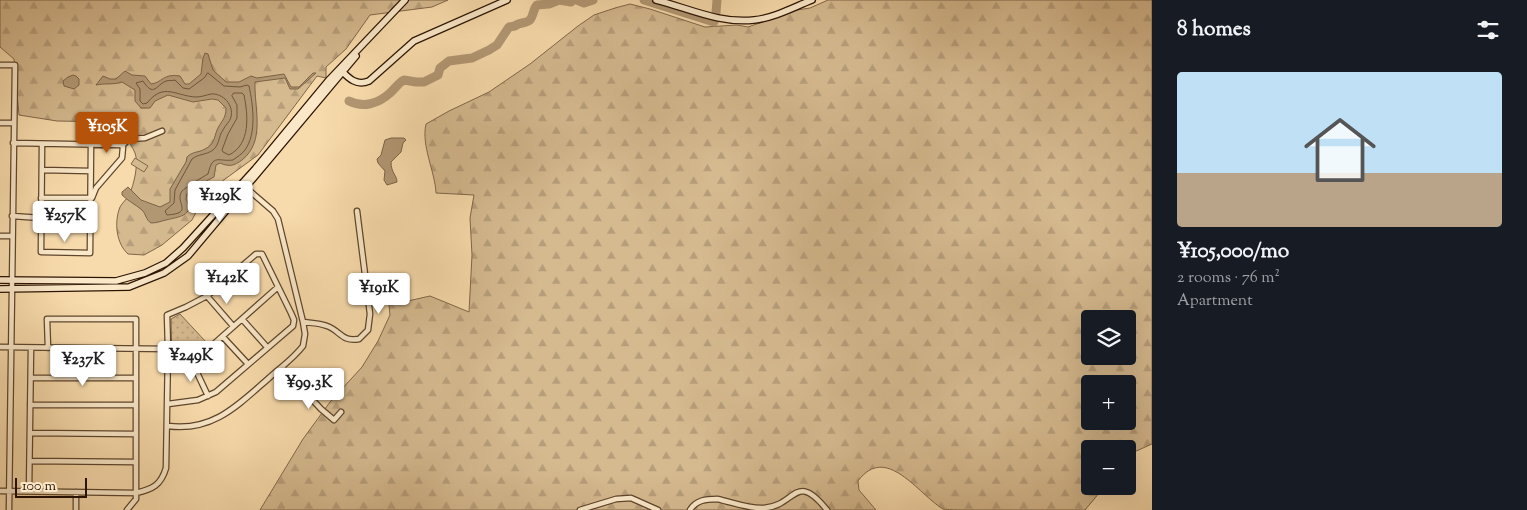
<!DOCTYPE html>
<meta charset="utf-8">
<style>
:root{--surface:#171b24;--page:#20242c;--text:#f1f3f6;--muted:#9ea1a6;--accent:#b45309}
body{margin:0;font-family:"Sorts Mill Goudy",serif;background:var(--page);color:var(--text);height:100vh;display:flex;flex-direction:column;font-size:19px;white-space:nowrap}
*{box-sizing:border-box;margin:0}
p{font-size:16px;color:var(--muted)}
.icon{flex:none;width:28px;height:28px;fill:none;stroke:currentColor;stroke-width:2;stroke-linecap:round;stroke-linejoin:round}
.map{position:relative;flex:1;overflow:hidden}
.sheet{display:flex;flex-direction:column;background:var(--surface);width:375px}
.sheet>*{flex:none}
.tools{position:absolute;left:1081px;top:310px;display:grid;gap:10px}
.tools a{display:grid;place-items:center;width:55px;height:55px;border-radius:5px;background:var(--surface);box-shadow:0 5px 20px #0002;font-size:25px}
.scale{position:absolute;left:15px;bottom:12px;width:72px;box-sizing:border-box;padding-left:5px;border:2px solid #2b1403;border-top:0;font-size:14px;line-height:18px;white-space:nowrap;color:#2b1403;-webkit-text-stroke:4px #fae8c9;paint-order:stroke}
.price{position:absolute;translate:-50% -42px;padding:0 11px;border-radius:5px;background:#fff;color:#222;font-size:16px;line-height:32px;filter:drop-shadow(0 1px 2px #0008)}
.price::after{content:'';position:absolute;left:50%;top:30px;width:15px;height:11px;margin-left:-8px;background:inherit;clip-path:polygon(0 0,100% 0,50% 100%)}
.price.active{background:var(--accent);color:#fff}
ul{padding:0;list-style:none}
li{display:grid;align-content:center;gap:10px;height:265px;padding:0 25px}
li span{display:grid;place-items:center;height:155px;border-radius:5px;color:#555}
li>.icon{margin-inline-start:auto}
span .icon{width:90px;height:90px;fill:#fffc;stroke-width:1}
li b{font-size:21px}
h2{display:flex;justify-content:space-between;align-items:center;height:60px;padding:0 25px;font-size:21px}
main{display:flex;flex:1;min-height:0}
.map>svg:first-child{display:block}
.grass{fill:url(#grass-dots);stroke:#806649}
.forest{fill:url(#forest-firs);stroke:#806649;fill-rule:evenodd}
.garden{fill:#d5b98f;stroke:#806649}
.water{fill:#b29773;stroke:#7c6346}
.lines{fill:none;stroke-linecap:round;stroke-linejoin:round}
.shore{stroke:#6e563b;stroke-width:1}
.river{stroke:#b29773;stroke-width:9}
.street-casing{stroke:#5e462d;stroke-width:7}
.secondary-casing{stroke:#2b1403;stroke-width:8}
.street{stroke:#fae8c9;stroke-width:4.5}
.secondary{stroke:#fae8c9;stroke-width:5.5}
</style>
<main>
<div class="map">
<svg width="1152" height="510" viewBox="0 0 1152 510">
<defs>
<pattern id="grass-dots" width="8" height="8" patternUnits="userSpaceOnUse" patternTransform="scale(1.25)"><rect width="8" height="8" fill="#d5b98f"/><path d="M2 2h.1M6 6h.1" fill="none" stroke="#b79e7a" stroke-width="1.8" stroke-linecap="round"/></pattern>
<pattern id="forest-firs" width="22" height="20" patternUnits="userSpaceOnUse" patternTransform="scale(1.25)"><rect width="22" height="20" fill="#d5b98f"/><path d="M5 1l3.5 6h-7zM16 11l3.5 6h-7z" fill="#b79e7a"/></pattern>
</defs>
<rect width="100%" height="100%" fill="#f8dbac"/>
<filter id="stains"><feTurbulence type="fractalNoise" baseFrequency=".004" numOctaves="4"/><feColorMatrix values="0 0 0 0 .2 0 0 0 0 .09 0 0 0 0 .02 0 0 0 .5 -.17"/></filter>
<radialGradient id="worn" r=".72"><stop offset=".6" stop-color="#630" stop-opacity="0"/><stop offset="1" stop-color="#630" stop-opacity=".3"/></radialGradient>
<path class="grass" d="M180 314 206 342C200 354 187 358 175 360H172L171 319Z"/>
<path class="forest" d="M0 0H448L432 7 370 15 346 49 326 67V78L317 76 258 155 206 193 192 220 162 245 144 255 128 254C116 243 114 222 120 207 122 203 127 199 129 195 134 185 139 163 135 153 130 141 120 132 111 122L57 121 19 115 14 59 0 47Z
M828 0H1152V444L1134 452 1128 459V449H1090V486H1105L1085 510C1048 510 1010 510 973 510 965 510 950 510 943 509 918 494 886 443 858 481L859 490 876 510H260L303 439 330 402 362 367 378 341 390 315 387 286 390 281 397 286 408 301 430 296 469 312 472 255 470 218 474 195 436 193C435 171 421 146 426 124L449 111 489 92 530 64 578 26 594 15 615 8 630 4 650 9 705 27 737 25 748 27 797 10 810 8ZM1090 319H1128V356H1090ZM1090 384H1128V421H1090Z"/>
<path class="garden" d="M135 158 148 166 144 172 131 164Z"/>
<path class="water" d="M205 53 208 54 213 70 226 82H239L251 76 257 78 284 74 291 87H299L313 73H316L298 89H290L285 78 255 82C254 108 266 141 242 160 234 166 229 167 220 163L216 165 214 177C204 182 195 187 187 194L186 199C196 216 177 217 166 220 161 221 157 223 151 223 146 220 146 214 142 210 135 204 128 201 122 195V192L128 187 141 200 160 207 170 202V189L186 162 187 157C193 151 198 153 205 149 214 145 214 138 217 130 221 121 226 119 226 108L218 100 212 99 193 102 168 95 155 101 150 108H141L135 101V90L122 82C113 85 105 83 96 85L103 76 110 79H116L125 71 132 75 145 76 151 84C162 83 163 73 180 76L185 84H189L201 74 203 58Z
M73 75 76 76 79 79V85L74 89 64 86 63 81 68 77Z
M391 138H404L406 140 403 143 401 152 391 162C391 173 397 175 397 182L387 185 384 180 385 171 378 163 377 159 381 155 385 140Z"/>
<g class="lines">
<path class="shore" d="M208 73 224 86 240 87 247 85 249 86C253 105 257 133 245 150 242 154 237 157 233 160 218 162 213 153 208 174 204 176 185 188 182 191 174 203 195 213 167 215L165 211 174 203 175 190 192 159C198 154 206 155 213 150 220 144 218 137 223 130 225 125 230 122 231 117 234 105 223 93 211 94 206 95 202 97 196 97 175 96 164 82 147 103L143 104 140 101V89L136 83 143 81C154 98 156 85 166 81 169 80 172 81 175 80L183 88 189 89 204 78Z
M234 93H242L244 95C248 115 251 144 229 155L223 152 222 150 228 134 237 118V105L232 96Z"/>
<path class="river" d="M577 0 584 3 593 0
M644 0 714 22
M716 13 717 0
M349 101C363 108 378 104 390 93 395 89 398 83 404 80L416 82H424L438 75 440 68 449 61 472 58 489 50 497 45 509 27 515 26C519 22 525 24 530 20 534 15 533 9 537 5L549 4 559 0 571 2 573 0"/>
<defs>
<path id="street" d="M0 65H15L9 510
M0 123H13
M13 143 121 145 123 147 122 158 96 188 92 198H41
M42 144 41 252 90 253 91 144
M122 146 129 139 145 138 162 131
M42 170 90 171
M12 216 41 218
M41 225H90
M0 236H12
M207 296 233 326
M242 319 267 347
M303 322C311 323 320 323 327 326 341 331 341 342 359 339L368 330 370 314 357 211
M223 337 248 364
M0 347 168 349 166 468C161 485 153 489 136 493L0 491
M48 348 47 319H136V499L127 510
M192 362 208 396
M169 367 183 364 198 358 278 287
M282 367 321 409 334 420 341 412
M31 378H136
M168 404 198 400 216 392 293 326 294 320 291 313 262 254H256L207 296 186 307 167 315 168 349
M30 405H135
M168 426C213 432 238 405 269 378 280 368 294 358 303 346L305 334 303 322 278 219 273 211 244 186
M30 433 135 434
M30 461 135 462
M29 491 31 348
M76 510V492
M580 510 616 499 631 498 658 510
M690 510C696 500 706 499 717 499 732 502 748 509 764 508 796 506 795 470 827 510"/>
<path id="secondary" d="M656 0C688 8 720 24 754 20 774 18 794 7 812 0
M341 70C349 79 357 86 369 81L414 41 507 0
M0 280 116 281 145 273 166 263 183 248 255 169 328 81 405 0
M0 289 129 287 164 273 188 256 356 56"/>
</defs>
<use href="#street" class="street-casing"/>
<use href="#secondary" class="secondary-casing"/>
<use href="#street" class="street"/>
<use href="#secondary" class="secondary"/>
</g>
<rect width="100%" height="100%" filter="url(#stains)"/>
<rect width="100%" height="100%" fill="url(#worn)"/>
</svg>
<div class="tools">
<a><svg class="icon" aria-label="layers" viewBox="0 0 24 24"><path d="M12 4l9 5-9 5-9-5zM3 14l9 5 9-5"/></svg></a>
<a>+</a>
<a>−</a>
</div>
<div class="scale">100 m</div>
<b class="price active" style="left:107px;top:154px">¥105K</b>
<b class="price" style="left:220px;top:223px">¥129K</b>
<b class="price" style="left:65px;top:243px">¥257K</b>
<b class="price" style="left:227px;top:305px">¥142K</b>
<b class="price" style="left:379px;top:315px">¥191K</b>
<b class="price" style="left:191px;top:383px">¥249K</b>
<b class="price" style="left:83px;top:387px">¥237K</b>
<b class="price" style="left:309px;top:410px">¥99.3K</b>
</div>
<section class="sheet">
<h2>8 homes<svg class="icon" aria-label="filters" viewBox="0 0 24 24"><path d="M4 7h16M4 17h16"/><circle cx="9" cy="7" r="2"/><circle cx="15" cy="17" r="2"/></svg></h2>
<ul>
<li><span style="background:linear-gradient(#bfe0f5 65%,#b9a48a 0)"><svg class="icon" aria-label="home" viewBox="0 0 24 24"><path d="M3 11l9-7 9 7M6 9v11h12V9"/></svg></span><div><b>¥105,000/mo</b><p>2 rooms · 76 m²</p><p>Apartment</p></div></li>
</ul>
</section>
</main>
